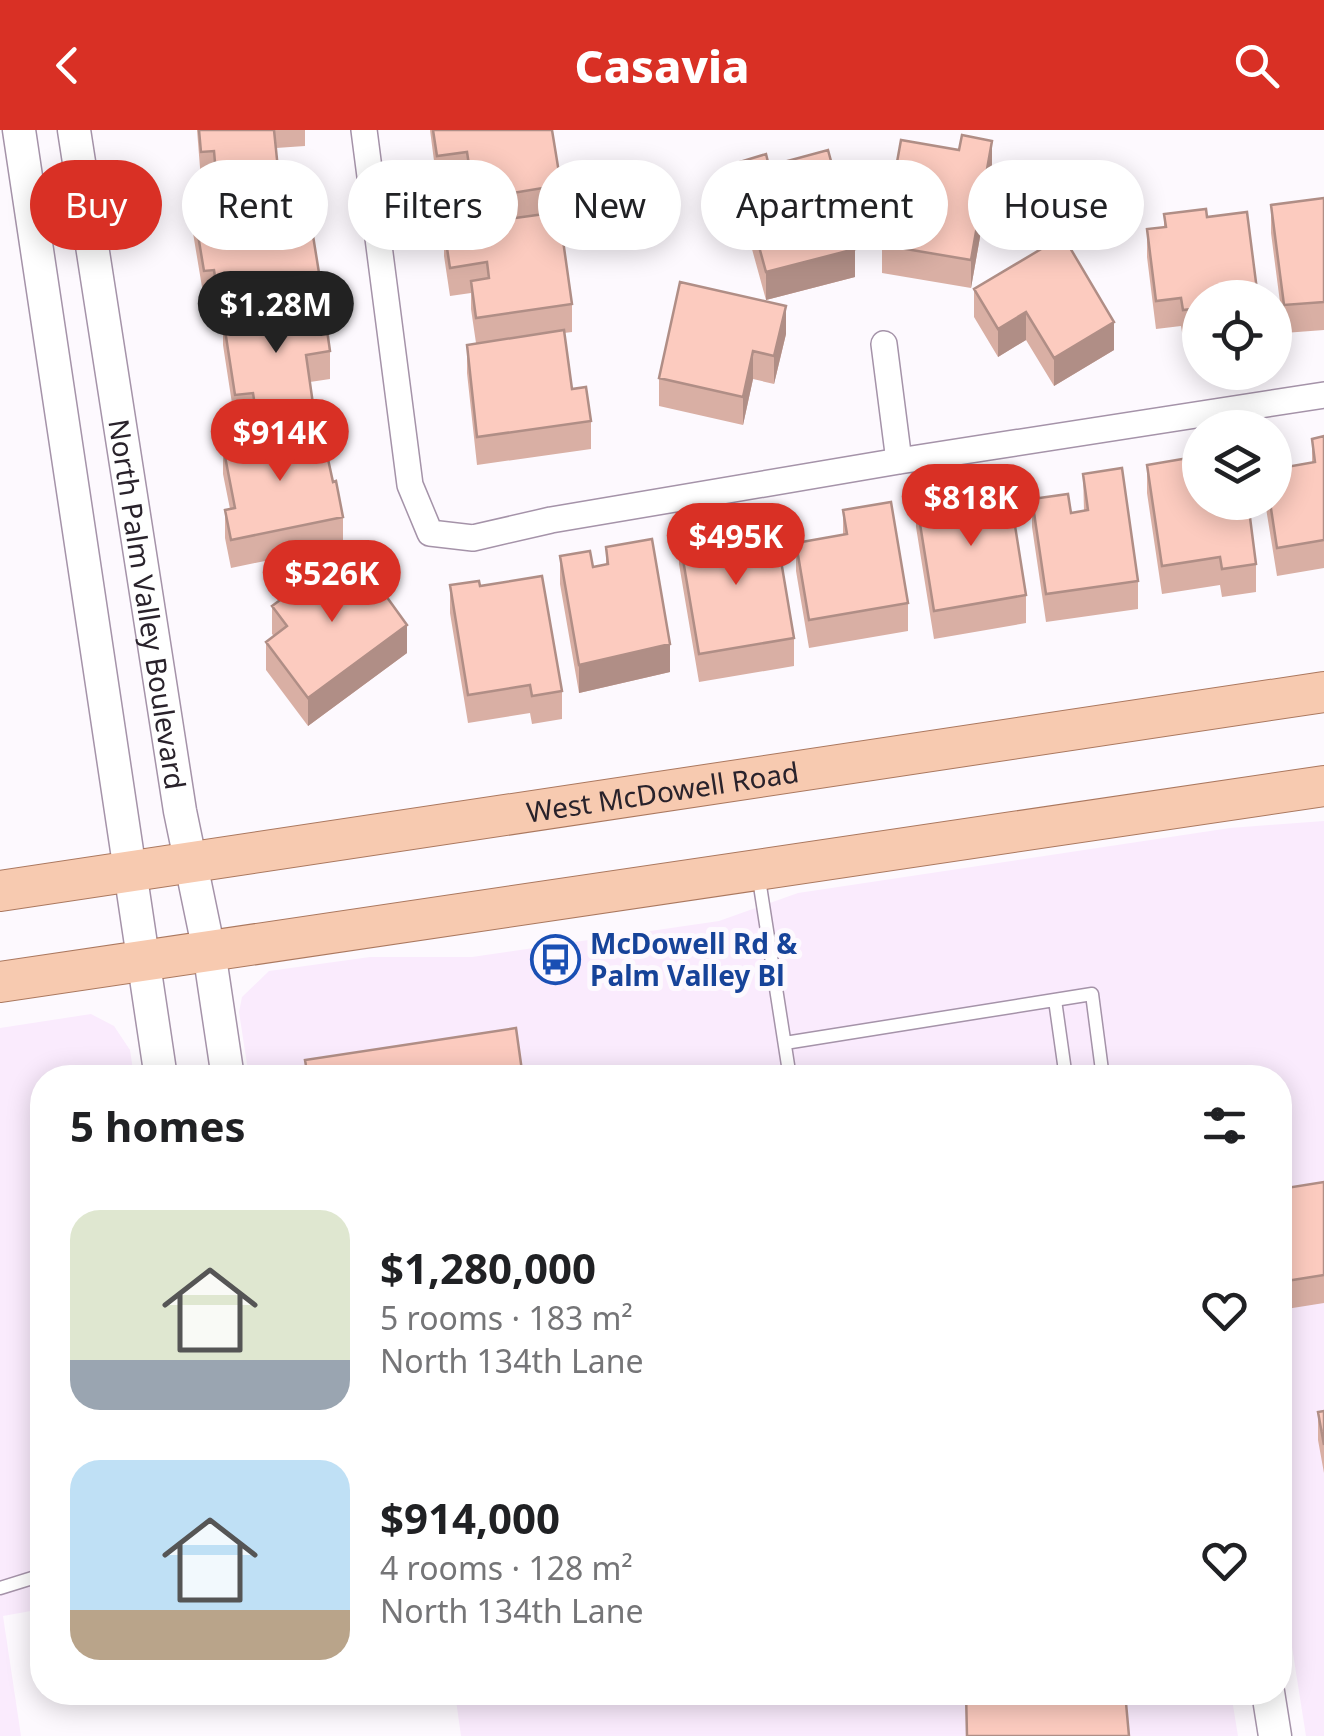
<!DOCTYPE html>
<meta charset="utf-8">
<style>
:root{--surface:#fff;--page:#f6f6f6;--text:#202124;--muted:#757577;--accent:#d93025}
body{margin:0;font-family:"Noto Sans",sans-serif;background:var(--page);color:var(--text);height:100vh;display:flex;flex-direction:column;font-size:38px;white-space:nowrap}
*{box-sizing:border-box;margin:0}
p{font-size:32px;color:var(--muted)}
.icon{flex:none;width:55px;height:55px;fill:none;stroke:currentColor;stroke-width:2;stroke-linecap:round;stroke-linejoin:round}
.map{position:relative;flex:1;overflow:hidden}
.drawer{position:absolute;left:30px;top:935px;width:1262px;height:640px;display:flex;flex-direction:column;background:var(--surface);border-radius:40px;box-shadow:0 5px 25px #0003}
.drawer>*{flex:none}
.banner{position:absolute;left:30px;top:30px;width:1265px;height:90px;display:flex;gap:20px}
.fabs{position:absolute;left:1182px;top:150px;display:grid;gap:20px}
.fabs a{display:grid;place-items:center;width:110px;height:110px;border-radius:50%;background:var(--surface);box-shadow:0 5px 25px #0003;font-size:50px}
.price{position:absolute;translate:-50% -85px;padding:0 22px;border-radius:35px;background:var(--accent);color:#fff;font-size:32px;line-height:65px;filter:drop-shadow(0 2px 5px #0008)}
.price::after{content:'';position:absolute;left:50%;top:60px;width:30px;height:22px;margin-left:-15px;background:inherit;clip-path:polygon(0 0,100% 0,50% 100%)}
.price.current{background:#222;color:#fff}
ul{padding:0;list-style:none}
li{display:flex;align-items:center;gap:30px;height:250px;padding:0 40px}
li span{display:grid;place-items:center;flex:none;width:280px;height:200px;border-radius:30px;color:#555}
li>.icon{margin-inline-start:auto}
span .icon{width:120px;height:120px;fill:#fffc;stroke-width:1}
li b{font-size:42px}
h2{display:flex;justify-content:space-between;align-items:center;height:120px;padding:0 40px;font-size:42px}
.chip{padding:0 35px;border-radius:45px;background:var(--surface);box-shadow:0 5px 25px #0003;font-size:35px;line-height:90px}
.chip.current{background:var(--accent);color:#fff}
header{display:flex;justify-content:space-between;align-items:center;height:130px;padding:0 40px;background:var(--accent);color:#fff;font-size:45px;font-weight:800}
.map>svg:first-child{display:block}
.built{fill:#faebfd}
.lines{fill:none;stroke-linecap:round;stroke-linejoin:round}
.service-casing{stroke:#a593a9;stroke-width:15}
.minor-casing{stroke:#a593a9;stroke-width:28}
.tertiary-casing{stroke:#a593a9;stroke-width:35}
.primary-casing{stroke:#ab785f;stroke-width:42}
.service{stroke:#fff;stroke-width:12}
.minor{stroke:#fff;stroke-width:25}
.tertiary{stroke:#fff;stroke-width:32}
.primary{stroke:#f7cab0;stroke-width:40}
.wall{fill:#d9afa4}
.shaded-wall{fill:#b08e86}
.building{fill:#fccbbf;stroke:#b08e86;stroke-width:2.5}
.labels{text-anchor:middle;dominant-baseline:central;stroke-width:10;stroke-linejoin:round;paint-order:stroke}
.street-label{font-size:28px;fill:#29222b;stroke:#fdf9fe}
.transit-label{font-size:28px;font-weight:bold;fill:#164399;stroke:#fdf9fe;text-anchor:start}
</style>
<header><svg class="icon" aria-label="back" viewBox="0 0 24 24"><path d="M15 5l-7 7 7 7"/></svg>Casavia<svg class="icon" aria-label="search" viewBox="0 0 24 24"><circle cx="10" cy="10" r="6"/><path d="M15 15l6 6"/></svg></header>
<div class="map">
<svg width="1324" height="1606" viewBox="0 0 1324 1606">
<rect width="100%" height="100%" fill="#fdf9fe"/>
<path class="built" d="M1324 691V1606H1306L1280 1441V948L249 947 239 882 242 867 269 841 370 827H472L719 791 798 763 1230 698Z
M91 884 114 896 130 920 134 947 42 948V1479L3 1486 21 1606H0V898Z
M455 1563H1231L1238 1606H461Z"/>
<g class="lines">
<defs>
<path id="service" d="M758 743 790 948
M1055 870 1066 948
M785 913 1092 864 1103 948
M0 1458 42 1445"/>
<path id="minor" d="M364 0 410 355 430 403 473 408 551 390 899 331 1324 265
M884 214 899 331"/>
<g id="tertiary">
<path d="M19 0 161 948"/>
<path id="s1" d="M74 0 180 681 209 821 228 948"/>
<path d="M1268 1562 1275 1606"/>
</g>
<g id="primary">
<path id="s2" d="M0 761 1324 562"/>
<path d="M0 852 1324 656"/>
</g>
</defs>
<use href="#service" class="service-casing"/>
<use href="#minor" class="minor-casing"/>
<use href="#tertiary" class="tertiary-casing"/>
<use href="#primary" class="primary-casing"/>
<use href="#service" class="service"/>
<use href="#minor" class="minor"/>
<use href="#tertiary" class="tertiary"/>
<use href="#primary" class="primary"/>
</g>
<path class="wall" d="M197 0H305V16L276 18 278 61 320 149V172L330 221V249L310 252 314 281V298L343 387V415L231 438 225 408V380L230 379 223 344V316L256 310 253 291 235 293 223 215V193L218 194 214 168 204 169 193 103V75L216 71 214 49 201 50Z
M430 0H552L561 55V83L559 84 572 174V202L564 203 572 259 591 291V319L477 335 467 243V215L476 213 471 179V163L450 166 444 126V98H446L442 67V54H437Z
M959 20 992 39 971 158 882 143V115Z
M736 33 769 36 855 147 766 170 736 61Z
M1324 68V200L1284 203 1271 103V75Z
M1164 84 1200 168V206L1183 208 1181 196 1156 199 1147 127V99L1164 97Z
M974 159 1114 220 1054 256 1026 210 998 227 974 187Z
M786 204 774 254 753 249 743 295 659 276V248Z
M1324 306V438L1277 446 1265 372H1275L1312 333V309Z
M1147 335 1256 434V462L1222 467 1220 455 1162 464 1147 363Z
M1083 344 1138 451V479L1046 492 1032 397V369L1071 383 1084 381Z
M979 362 1026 465V493L934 509 916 397V369L963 380 979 378Z
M843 380 908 473V501L809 518 796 441V413L843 405Z
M679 406 794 508V536L699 552 679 434Z
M606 417 670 542 579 563 560 454V426L593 437 606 434Z
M450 455 480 456 562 561V589L532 594 530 583 468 593 450 483Z
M272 476 407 523 308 596 266 540V512L274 506 272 504Z
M550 815 571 821V830L552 834Z
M1324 1052V1173L1280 1180V1059Z
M1324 1281V1343L1318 1310V1282Z"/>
<path class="shaded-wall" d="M992 11V39L971 158V130Z
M855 119V147L766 170V142Z
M786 176V204L774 254V226Z
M1026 182V210L998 227V199Z
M1114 192V220L1054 256V228Z
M753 221V249L743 295V267Z
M407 495V523L308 596V568Z
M670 514V542L579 563V535Z"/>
<path class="building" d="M199 0H274L278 39 216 44 214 21 201 22Z
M433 0H552L561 55 447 74 442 39 469 35 467 22 437 26Z
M962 5 992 11 971 130 882 115 901 10 959 20Z
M828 20 855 119 766 142 736 33 766 24 769 36Z
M305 56 320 149 218 166 214 140 204 141 193 75Z
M1324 68V172L1284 175 1271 75Z
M1206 79 1207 87 1247 82 1258 168H1200V178L1183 180 1181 168 1156 171 1147 99 1166 97 1164 84Z
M559 82 572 174 476 188 471 151 489 148 487 132 450 138 444 98Z
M1063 106 1114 192 1054 228 1026 182 998 199 974 159Z
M680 152 786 176 774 226 753 221 743 267 659 248Z
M323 172 330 221 306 225 314 281 257 289 253 263 235 265 223 187Z
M564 200 572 259 586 257 591 291 477 307 467 215Z
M321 297 333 352 336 351 343 387 231 410 225 380 235 378 223 316Z
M1324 306V410L1277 418 1270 372H1275V339L1315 332 1312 309Z
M1200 326V372H1248L1256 434 1222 439 1220 427 1162 436 1147 335Z
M1122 338 1138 451 1046 464 1032 369 1068 364 1071 383 1088 380 1083 344Z
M1009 358 1026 465 934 481 916 369 960 361 963 380 981 377 979 362Z
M891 372 908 473 809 490 796 413 847 404 843 380Z
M775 395 794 508 699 524 679 406Z
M652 409 670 514 579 535 560 426 590 421 593 437 608 434 606 417Z
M344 423 374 464 381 459 407 495 308 568 266 512 287 496 272 476Z
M542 446 562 561 532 566 530 555 468 565 450 455 479 451 480 456Z
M563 813 571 821 552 824 550 815Z
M516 898 523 948H308L305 930Z
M1324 1052V1145L1280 1152V1059Z
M1324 1281V1315L1318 1282Z
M966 1562H1125L1129 1606H967Z"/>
<defs>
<symbol id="bus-ring" viewBox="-11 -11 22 22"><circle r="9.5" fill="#fdf9fe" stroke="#1a4fb4" stroke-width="1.5"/><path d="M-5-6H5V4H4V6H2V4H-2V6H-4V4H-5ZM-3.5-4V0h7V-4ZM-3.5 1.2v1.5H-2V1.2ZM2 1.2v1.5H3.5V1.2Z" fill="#1a4fb4"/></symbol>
</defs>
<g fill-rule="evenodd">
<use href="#bus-ring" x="528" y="802" width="55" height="55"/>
</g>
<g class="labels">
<g class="street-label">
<text stroke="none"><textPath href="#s1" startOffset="480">North Palm Valley Boulevard</textPath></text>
<text stroke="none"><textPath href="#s2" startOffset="670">West McDowell Road</textPath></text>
</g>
<g class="transit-label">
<text x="590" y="813">McDowell Rd &amp;<tspan x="590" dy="32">Palm Valley Bl</tspan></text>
</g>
</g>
</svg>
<div class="fabs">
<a><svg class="icon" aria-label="locate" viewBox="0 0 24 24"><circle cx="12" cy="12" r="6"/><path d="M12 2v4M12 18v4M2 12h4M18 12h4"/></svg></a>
<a><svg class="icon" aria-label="layers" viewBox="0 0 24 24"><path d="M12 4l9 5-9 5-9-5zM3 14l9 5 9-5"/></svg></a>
</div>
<b class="price current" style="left:276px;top:226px">$1.28M</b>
<b class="price" style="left:280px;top:354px">$914K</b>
<b class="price" style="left:971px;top:419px">$818K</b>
<b class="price" style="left:736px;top:458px">$495K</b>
<b class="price" style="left:332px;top:495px">$526K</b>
<div class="banner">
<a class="chip current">Buy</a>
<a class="chip">Rent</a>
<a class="chip">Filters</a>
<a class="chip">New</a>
<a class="chip">Apartment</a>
<a class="chip">House</a>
</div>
<section class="drawer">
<h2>5 homes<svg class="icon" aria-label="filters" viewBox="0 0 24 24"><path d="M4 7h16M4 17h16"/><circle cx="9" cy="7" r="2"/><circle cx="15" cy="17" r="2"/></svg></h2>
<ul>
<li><span style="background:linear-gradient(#dfe7d0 75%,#9aa5b1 0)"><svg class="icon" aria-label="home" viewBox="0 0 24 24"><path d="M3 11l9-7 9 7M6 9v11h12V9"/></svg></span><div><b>$1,280,000</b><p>5 rooms · 183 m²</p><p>North 134th Lane</p></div><svg class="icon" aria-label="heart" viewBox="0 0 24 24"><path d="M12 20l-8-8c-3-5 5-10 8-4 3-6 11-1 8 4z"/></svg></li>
<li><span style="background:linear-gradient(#bfe0f5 75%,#b9a48a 0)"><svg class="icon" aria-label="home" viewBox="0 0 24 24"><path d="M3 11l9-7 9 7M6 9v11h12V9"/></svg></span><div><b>$914,000</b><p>4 rooms · 128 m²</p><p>North 134th Lane</p></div><svg class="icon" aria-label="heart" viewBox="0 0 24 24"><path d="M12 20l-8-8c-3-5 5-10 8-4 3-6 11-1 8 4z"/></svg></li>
</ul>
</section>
</div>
